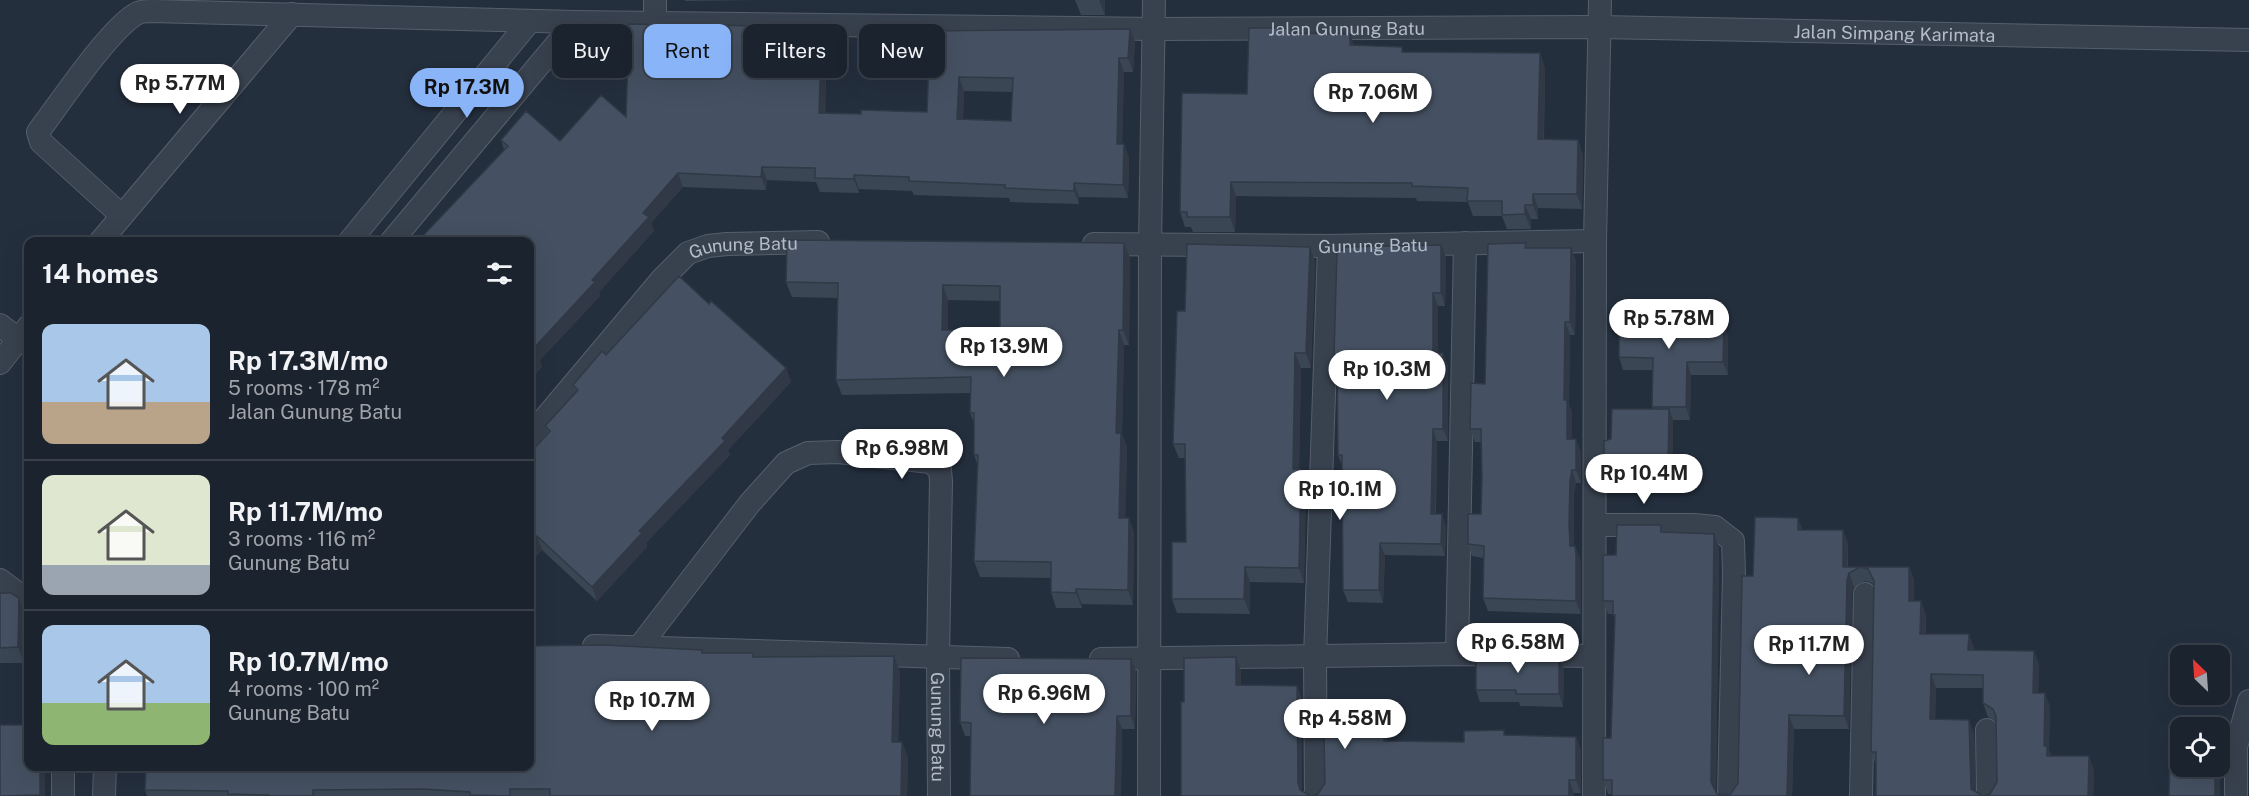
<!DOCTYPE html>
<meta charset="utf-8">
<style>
:root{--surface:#1b232e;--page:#242b36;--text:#f1f3f6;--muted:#a0a4aa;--line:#39404a;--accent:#8ab4f8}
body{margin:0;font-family:"Public Sans",sans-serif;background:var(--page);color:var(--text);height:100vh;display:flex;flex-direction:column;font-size:22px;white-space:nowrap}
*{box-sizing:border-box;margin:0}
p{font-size:20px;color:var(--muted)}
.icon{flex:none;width:33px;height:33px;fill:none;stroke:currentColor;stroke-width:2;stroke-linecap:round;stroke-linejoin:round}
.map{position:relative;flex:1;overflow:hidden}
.drawer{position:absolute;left:24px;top:237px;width:510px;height:534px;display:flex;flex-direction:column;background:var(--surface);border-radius:12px;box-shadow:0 6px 24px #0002,0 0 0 2px var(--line)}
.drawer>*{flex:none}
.top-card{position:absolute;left:552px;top:24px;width:570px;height:54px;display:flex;gap:12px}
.needle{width:39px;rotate:335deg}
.buttons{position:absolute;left:2170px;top:645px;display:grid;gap:12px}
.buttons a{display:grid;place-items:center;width:60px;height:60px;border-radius:12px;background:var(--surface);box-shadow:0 6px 24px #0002,0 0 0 2px var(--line);font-size:30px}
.price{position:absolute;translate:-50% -51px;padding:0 14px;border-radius:21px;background:#fff;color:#222;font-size:20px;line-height:39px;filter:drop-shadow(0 2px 3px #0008)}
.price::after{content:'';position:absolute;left:50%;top:36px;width:18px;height:14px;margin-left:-9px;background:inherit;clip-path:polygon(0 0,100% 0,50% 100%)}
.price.selected{background:var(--accent);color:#111}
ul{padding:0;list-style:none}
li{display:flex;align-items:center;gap:18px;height:150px;padding:0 18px}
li+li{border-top:2px solid var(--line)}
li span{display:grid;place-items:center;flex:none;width:168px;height:120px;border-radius:12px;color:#555}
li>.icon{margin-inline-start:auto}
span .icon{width:72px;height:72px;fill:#fffc;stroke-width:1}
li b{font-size:26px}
h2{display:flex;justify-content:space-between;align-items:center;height:72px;padding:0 18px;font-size:26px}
.pill{padding:0 21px;border-radius:12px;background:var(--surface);box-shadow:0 6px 24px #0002,0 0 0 2px var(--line);font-size:21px;line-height:54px}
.pill.selected{background:var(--accent);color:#111}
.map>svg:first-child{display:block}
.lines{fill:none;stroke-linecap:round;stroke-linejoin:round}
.street-casing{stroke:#565f6c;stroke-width:24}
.street{stroke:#38414e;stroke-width:22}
.wall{fill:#3b4654;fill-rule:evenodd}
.shaded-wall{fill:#303945}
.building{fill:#455162;stroke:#303945;stroke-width:1.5;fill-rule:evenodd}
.labels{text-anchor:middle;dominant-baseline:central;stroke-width:6;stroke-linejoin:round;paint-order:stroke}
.street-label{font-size:18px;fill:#b4bcc9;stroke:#1d2633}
</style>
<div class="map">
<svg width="2249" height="796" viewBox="0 0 2249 796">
<rect width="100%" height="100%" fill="#242f3e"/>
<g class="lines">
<defs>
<g id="street">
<path d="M655 23V0"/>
<path id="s1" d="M121 215 41 142 38 132C58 106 111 26 138 13 142 11 147 11 152 11L575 22 1154 29 1600 27 2249 40"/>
<path d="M100 242 292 14"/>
<path d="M349 242 529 22"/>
<path d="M391 242 575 22"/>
<path id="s2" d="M1094 244 1329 246 1595 241"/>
<path d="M0 325 18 339"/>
<path d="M0 363 28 327"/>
<path id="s3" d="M530 436 662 279 688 253 708 246 727 244 818 242"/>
<path d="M1596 525H1693L1715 527 1733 541 1734 574 1729 796"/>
<path d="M0 580 28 601"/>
<path d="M594 646 1008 659"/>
<path id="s4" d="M640 646 750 503 786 463 808 453 838 452 931 462 940 470 941 481 938 658 939 796"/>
<path d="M1457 654 1465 243"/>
<path d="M1101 659 1457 654 1593 656"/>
<path d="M1987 730 1988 796"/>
<path d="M63 766V796"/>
<path d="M104 796 105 766"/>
<path d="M1149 796 1150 245 1154 0"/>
<path d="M1316 796 1315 658 1329 246"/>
<path d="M1594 796 1595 241 1600 0"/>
<path d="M1861 796 1865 594"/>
<path d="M2236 796V747L2249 701"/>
</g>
</defs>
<use href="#street" class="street-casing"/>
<use href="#street" class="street"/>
</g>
<path class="wall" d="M685 0H757L685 1Z
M1075 0H1105V15H1081Z
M822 27 827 41 825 113 861 114 927 112 930 31 1135 42 1133 72H1124L1122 144H1124L1129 158 1128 198 1079 197V204L1010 202 1009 198 914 195 912 191 859 189V193L820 192 816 182 767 180 766 190 683 187 651 223 654 231 599 292 600 296 540 360 542 367 530 380 504 150 501 140 560 141 626 117ZM964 91 1012 92 1011 121 963 119Z
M1287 28 1288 33 1354 45 1404 52 1540 53 1545 68 1544 139 1578 140 1583 155 1582 209 1538 208V219H1531V229H1507L1502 216H1473L1468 202 1417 201 1416 198 1236 196 1235 232H1193L1191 227H1185L1180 212 1247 94Z
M1124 243 1130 258 1129 345H1124L1122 434 1127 448 1125 518H1129L1134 533 1133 605 1082 604V608H1056L1051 592V578L980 577 974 561 978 466 974 455V423L970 413 971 393 842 395 836 380 838 298 792 297 786 282ZM948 300 1000 301V330H948Z
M1526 243 1527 248H1571L1576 261 1575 335H1570L1569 404 1572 413V439L1581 452V483H1576L1574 494V546L1580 559 1581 568V614L1488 611 1483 598V558L1472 556 1468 544 1481 514 1482 479 1481 442H1475L1470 429 1485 384Z
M1310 247 1315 262 1311 368H1301L1299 469 1306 483 1304 583 1250 582V614L1177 613 1172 599 1186 542 1185 458H1179L1173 444 1185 311Z
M1446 257 1445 306H1438V353H1443L1448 366V441H1437L1436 514 1446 526 1445 556 1385 555 1383 603 1348 602 1343 590 1342 466 1338 455 1337 365 1334 356Z
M709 304 786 368 791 382 728 450 730 455 646 543 647 547 597 601 542 550 530 563 547 434 545 426 576 392 573 385 606 355Z
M1676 322 1728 336V375H1691L1690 420H1673L1672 481H1645V484L1608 483 1604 472 1611 439 1653 409V370H1623L1619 357Z
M1661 525 1664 532 1719 547 1716 792 1717 794 1730 795 1738 783 1753 576 1802 530 1848 543V567H1909L1914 580V601L1926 615V634L1974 648V650L2039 664 2038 693 2050 706 2049 750 2051 756 2094 770 2093 796H1876V765L1871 752 1874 585 1872 583 1865 581 1854 587 1852 594 1849 729H1794L1792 796 1608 794 1603 780 1611 738 1615 621 1613 614H1608L1603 601ZM1936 688H1983V703L1988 717 1996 721 1997 782 1990 794 1983 796 1976 792 1974 733 1935 719Z
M0 593 25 614 24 663H0Z
M702 650 703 653 900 672 898 742H902L908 758 907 796H147L145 790Z
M1131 659 1136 672 1135 729H1122L1121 796H970L971 736H965L960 722Z
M1564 669 1563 707 1520 706 1519 702H1480L1476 690Z
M1241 671V685L1302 699V791L1311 796 1318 794 1385 736 1387 741 1464 742 1506 735 1576 737 1581 751V793H1574V796H1181L1184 702Z"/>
<path class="shaded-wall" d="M1099 0H1105V15Z
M822 27 827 41 824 126 819 113Z
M1130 29 1135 42 1133 72 1128 58Z
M1350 34 1355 48 1350 45Z
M1540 53 1545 68 1543 154 1538 139Z
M1119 58 1124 72 1122 157 1117 144Z
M959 77 964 91 962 133 957 119Z
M1578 140 1583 155 1582 209 1577 194Z
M1124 144 1129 158 1128 198 1123 185Z
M762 167 767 180 766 190 761 177Z
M678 173 683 187 651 223 654 231 599 292 600 296 540 360 542 367 530 380V361L533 349 592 280 643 213Z
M854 175 859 189V193L854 179Z
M1231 182 1236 196 1235 232 1230 217Z
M1074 183 1079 197V204L1074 191Z
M1533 194 1538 208V219L1533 205Z
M1525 205 1531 219V229L1525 214Z
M1124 243 1130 258 1129 345 1123 330Z
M1441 245 1446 257 1445 306 1441 293Z
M1310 247 1315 262 1311 368 1306 353Z
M1571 248 1576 261 1575 335 1570 322Z
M943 285 948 300V345L942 330Z
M1433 293 1438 306V366L1433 353Z
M1672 312 1677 324 1672 322Z
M1565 322 1570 335 1569 404 1572 413V452L1567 439 1564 400Z
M1724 323 1728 336V375L1723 362Z
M1119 330 1124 345 1122 434 1127 448 1125 533 1119 518 1116 433Z
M1295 353 1301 368 1299 483 1293 469Z
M1443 353 1448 366V441L1443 429Z
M1687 362 1691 375 1690 420 1686 407Z
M786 368 791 382 728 450 730 455 646 543 647 547 597 601 592 587 639 531 722 438Z
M1669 409 1673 420 1672 481 1668 470Z
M1433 429 1437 441 1435 526 1431 514Z
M1576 439 1581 452V483L1576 470Z
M1301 469 1306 483 1304 583 1299 568Z
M1572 470 1576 483 1574 494V558L1570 546 1569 523 1570 481Z
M1442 514 1446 526 1445 556 1441 544Z
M1129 518 1134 533 1133 605 1128 590Z
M1798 518 1803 531 1798 530Z
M1843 530 1848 543 1847 577 1849 573 1854 587 1852 594 1849 729 1844 716Z
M1714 534 1719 547 1716 796 1711 782Z
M537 536 542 550 530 563V544Z
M1380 543 1385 555 1383 603 1379 590Z
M1575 546 1580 559 1581 568V614L1576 601Z
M1245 567 1250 582V614L1244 599Z
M1909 567 1914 580V615L1909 601Z
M1076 589 1082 604V608L1076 593Z
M19 598 25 614 24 663 18 647Z
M1921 601 1926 615 1925 648 1920 634Z
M1969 634 1974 648 1973 663 1968 650Z
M2034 651 2039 664 2038 706 2033 693Z
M894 656 900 672 898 758 892 742Z
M1236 657 1241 671V699L1236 685Z
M1559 657 1564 669 1563 707 1559 694Z
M1131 659 1136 672 1135 729 1131 716Z
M1931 674 1936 688 1935 733 1930 719Z
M1297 686 1302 699V796L1298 783Z
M2045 693 2050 706 2049 750 2052 759V770L2044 746Z
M1789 715 1794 729 1792 796H1787Z
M1117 716 1122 729 1121 796H1115Z
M1969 720 1974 733 1976 796 1971 789Z
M1576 737 1581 751V793L1576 780Z
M902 742 908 758 907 796H901Z
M2089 756 2094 770 2093 796H2088Z
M2220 764V796H2215V766H2220Z
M40 766H45V796H40Z
M1569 780 1574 793V796H1569Z"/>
<path class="building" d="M629 24 822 27 819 113 861 114V110L927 112 930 31 1130 29 1128 58H1119L1117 144H1124L1123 185 1074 183V191L1005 188V185L909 181V177L854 175V179L815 178V168L762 167 761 177 678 173 643 213 649 217 592 280 595 282 533 349 537 353 530 361V242H417L508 146 501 140 526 111 560 141 601 95 626 117ZM959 77 1013 78 1011 121 957 119Z
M1249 28H1287V33L1350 34V45L1402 47V52L1540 53 1538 139 1578 140 1577 194H1533V205H1525V214L1502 215V201H1467L1468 188 1412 186V183L1231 182 1230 217H1187V212H1180L1182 93 1247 94Z
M787 240 1124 243 1123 330H1119L1116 433H1121L1119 518H1129L1128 590 1076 589V593L1051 592V562L974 561 978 455H974V413H970L971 377 836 380 838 283 786 282ZM943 285 1000 286V330H942Z
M1526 243 1525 248H1571L1570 322H1565L1564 400H1567V439H1576V470H1572L1570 481 1569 523 1570 546H1575L1576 555V601L1483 598 1484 546 1468 544V514H1481L1482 479 1481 429H1470L1471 383 1485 384 1488 244Z
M1187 244 1310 247 1306 353H1295L1293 469H1301L1299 568 1245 567 1244 599H1172V542H1186L1185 444H1173L1177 311H1185Z
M1441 245V293H1433V353H1443V429H1433L1431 514H1442L1441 544 1380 543 1379 590H1343L1342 455H1338L1337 356H1334L1337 250H1344V247Z
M679 276 709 304 711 301 786 368 722 438 725 441 639 531 642 533 592 587 537 536 530 544V453L550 431 545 426 578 390 573 385 602 351 606 355Z
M1619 311 1672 312V322L1724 323 1723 362H1687L1686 407H1652L1653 358 1619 357Z
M1612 409H1669L1668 470H1641V472H1604V441L1611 439Z
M1755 517 1798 518V530H1843V567H1909V601H1921L1920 634H1969L1968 650 2034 651 2033 693H2045L2044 746H2047V756H2089L2088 796H1876V752H1871L1874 581 1868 569 1860 567 1849 573 1847 580 1844 716 1789 715 1787 796H1612V780H1603V738H1611L1615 615H1613V601H1603V555H1616L1617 525H1661V532L1714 534 1711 782 1717 794 1730 795 1738 783 1742 576H1753ZM1931 674 1983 675V703L1993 709 1996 716 1997 782 1990 794 1983 796 1971 789 1969 720 1930 719Z
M0 593H11L19 598 18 647 0 648Z
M604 645 702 650V653H753V657L894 656 892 742H902L901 796H550V789H510V796L470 795V792L423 789 313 790V796H269V795L228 794V791L145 790 146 766H530V646Z
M1476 656 1559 657V694H1516V690H1476Z
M1236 657V685L1297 686 1298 783 1300 790 1311 796 1318 794 1325 783 1324 735 1385 736 1384 741 1464 742V731L1504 730V735L1576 737V780H1569V796H1181V702H1184V658Z
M961 658 1131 659V716H1117L1115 796H970L971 723 960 722Z
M0 725H28V766H40V795L0 796Z
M2170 750H2181V766H2215V796H2169Z"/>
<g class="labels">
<g class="street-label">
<text stroke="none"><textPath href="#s1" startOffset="1484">Jalan Gunung Batu</textPath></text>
<text stroke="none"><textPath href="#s1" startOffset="2032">Jalan Simpang Karimata</textPath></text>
<text stroke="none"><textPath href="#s2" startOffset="279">Gunung Batu</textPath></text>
<text stroke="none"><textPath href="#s3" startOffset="298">Gunung Batu</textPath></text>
<text stroke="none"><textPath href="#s4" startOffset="651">Gunung Batu</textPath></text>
</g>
</g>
</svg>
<div class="buttons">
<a><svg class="needle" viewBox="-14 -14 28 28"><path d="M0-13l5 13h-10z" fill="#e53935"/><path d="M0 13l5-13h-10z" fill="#a0a4aa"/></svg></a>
<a><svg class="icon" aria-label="locate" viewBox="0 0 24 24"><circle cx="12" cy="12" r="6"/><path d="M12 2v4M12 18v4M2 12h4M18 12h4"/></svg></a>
</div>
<b class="price" style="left:180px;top:115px">Rp 5.77M</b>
<b class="price selected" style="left:467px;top:119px">Rp 17.3M</b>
<b class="price" style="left:1373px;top:124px">Rp 7.06M</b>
<b class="price" style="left:1669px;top:350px">Rp 5.78M</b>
<b class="price" style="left:1004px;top:378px">Rp 13.9M</b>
<b class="price" style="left:1387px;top:401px">Rp 10.3M</b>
<b class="price" style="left:902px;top:480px">Rp 6.98M</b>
<b class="price" style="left:1644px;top:505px">Rp 10.4M</b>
<b class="price" style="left:1340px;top:521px">Rp 10.1M</b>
<b class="price" style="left:1518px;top:674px">Rp 6.58M</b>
<b class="price" style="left:1809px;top:676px">Rp 11.7M</b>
<b class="price" style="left:1044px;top:725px">Rp 6.96M</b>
<b class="price" style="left:652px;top:732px">Rp 10.7M</b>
<b class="price" style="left:1345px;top:750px">Rp 4.58M</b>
<div class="top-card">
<a class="pill">Buy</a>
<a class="pill selected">Rent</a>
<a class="pill">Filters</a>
<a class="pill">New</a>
</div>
<section class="drawer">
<h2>14 homes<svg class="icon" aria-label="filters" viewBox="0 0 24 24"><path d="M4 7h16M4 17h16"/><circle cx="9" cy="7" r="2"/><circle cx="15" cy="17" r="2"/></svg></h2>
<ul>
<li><span style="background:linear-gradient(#a9c7e8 65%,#b9a48a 0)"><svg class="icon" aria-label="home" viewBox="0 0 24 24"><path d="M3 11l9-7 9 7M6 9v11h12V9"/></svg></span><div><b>Rp 17.3M/mo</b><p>5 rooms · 178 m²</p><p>Jalan Gunung Batu</p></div></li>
<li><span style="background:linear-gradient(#dfe7d0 75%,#9aa5b1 0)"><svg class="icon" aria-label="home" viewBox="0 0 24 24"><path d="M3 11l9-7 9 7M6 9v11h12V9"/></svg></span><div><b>Rp 11.7M/mo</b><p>3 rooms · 116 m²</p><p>Gunung Batu</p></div></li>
<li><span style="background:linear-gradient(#a9c7e8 65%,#8fb573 0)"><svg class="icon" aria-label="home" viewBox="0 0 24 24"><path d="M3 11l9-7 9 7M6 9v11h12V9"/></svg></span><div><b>Rp 10.7M/mo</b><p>4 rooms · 100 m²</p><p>Gunung Batu</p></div></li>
</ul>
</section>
</div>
